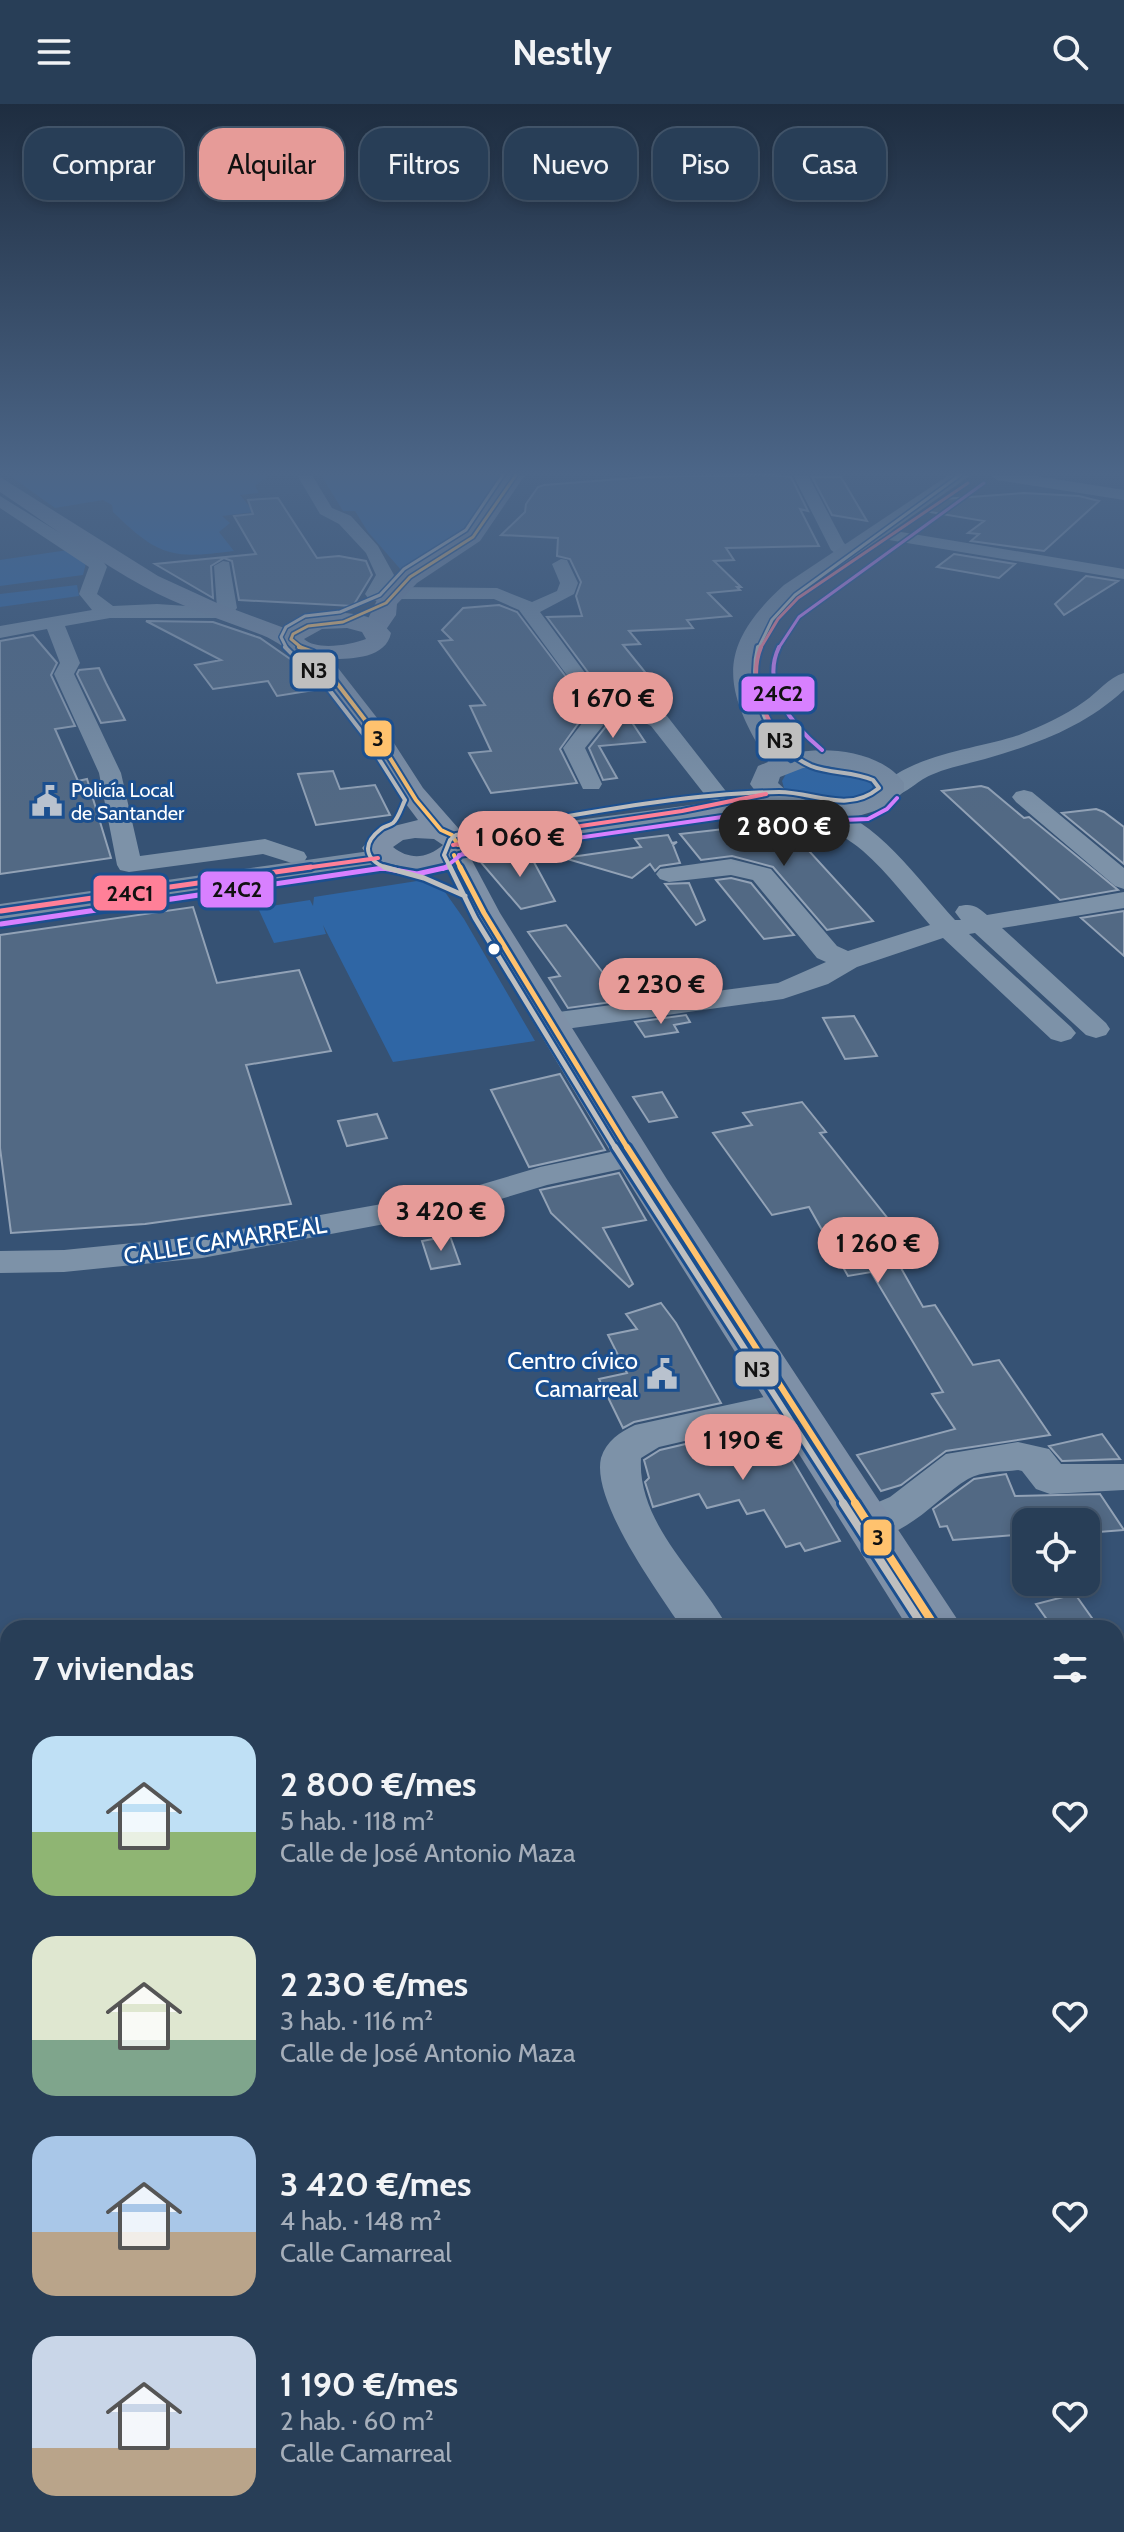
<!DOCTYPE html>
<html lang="es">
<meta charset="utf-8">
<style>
:root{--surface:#283e57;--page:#344961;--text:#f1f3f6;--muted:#a5aeba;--line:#44576d;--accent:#e69b98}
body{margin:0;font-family:Cabin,sans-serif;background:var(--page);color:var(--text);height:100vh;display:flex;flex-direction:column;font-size:30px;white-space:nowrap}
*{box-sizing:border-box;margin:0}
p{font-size:26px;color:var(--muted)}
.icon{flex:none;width:44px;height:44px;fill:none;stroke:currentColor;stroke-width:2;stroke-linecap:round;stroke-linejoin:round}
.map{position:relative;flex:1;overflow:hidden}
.panel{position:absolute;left:0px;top:1516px;width:1124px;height:912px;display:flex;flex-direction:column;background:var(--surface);border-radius:24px 24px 0 0;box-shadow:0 4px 12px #0003,0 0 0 2px var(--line)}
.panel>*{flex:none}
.top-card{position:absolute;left:24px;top:24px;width:1076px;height:72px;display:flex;gap:16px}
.tools{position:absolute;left:1012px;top:1404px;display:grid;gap:16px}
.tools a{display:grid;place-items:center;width:88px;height:88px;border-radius:16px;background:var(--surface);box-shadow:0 4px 12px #0003,0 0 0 2px var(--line);font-size:40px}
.price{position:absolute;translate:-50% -68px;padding:0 18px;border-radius:28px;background:var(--accent);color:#111;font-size:26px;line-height:52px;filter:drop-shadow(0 2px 4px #0008)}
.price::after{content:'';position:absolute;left:50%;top:48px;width:24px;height:18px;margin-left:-12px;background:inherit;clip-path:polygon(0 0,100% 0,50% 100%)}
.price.selected{background:#222;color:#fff}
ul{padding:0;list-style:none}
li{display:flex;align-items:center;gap:24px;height:200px;padding:0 32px}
li span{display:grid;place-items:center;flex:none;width:224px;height:160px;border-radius:24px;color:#555}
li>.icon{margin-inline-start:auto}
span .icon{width:96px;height:96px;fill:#fffc;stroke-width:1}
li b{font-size:34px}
h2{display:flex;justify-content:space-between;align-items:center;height:96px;padding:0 32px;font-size:34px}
.tag{padding:0 28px;border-radius:24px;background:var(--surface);box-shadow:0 4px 12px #0003,0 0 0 2px var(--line);font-size:28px;line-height:72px}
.tag.selected{background:var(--accent);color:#111}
header{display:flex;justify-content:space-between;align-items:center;height:104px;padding:0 32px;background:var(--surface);font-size:36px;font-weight:700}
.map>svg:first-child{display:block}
.green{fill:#2f66a5}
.building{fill:#526984;stroke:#92a2b6;stroke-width:2}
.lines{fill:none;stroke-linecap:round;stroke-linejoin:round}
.minor{fill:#7d92a8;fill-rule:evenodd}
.secondary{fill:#798da4;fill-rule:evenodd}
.primary{fill:#7d8ea7;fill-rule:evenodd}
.trunk{fill:#7e90a7;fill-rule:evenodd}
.bus-1-far4-casing{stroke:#1b4f8f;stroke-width:6}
.bus-1-far3-casing{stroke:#1b4f8f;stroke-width:8}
.bus-1-far2-casing{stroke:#1b4f8f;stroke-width:10}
.bus-1-far1-casing{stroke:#1b4f8f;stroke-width:12}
.bus-1-casing{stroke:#1b4f8f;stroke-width:14}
.bus-2-far2-casing{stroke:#1b4f8f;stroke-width:6}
.bus-2-far1-casing{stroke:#1b4f8f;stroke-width:8}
.bus-2-casing{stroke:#1b4f8f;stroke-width:10}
.bus-3-far4-casing{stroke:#1b4f8f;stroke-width:6}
.bus-3-far3-casing{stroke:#1b4f8f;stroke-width:8}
.bus-3-far2-casing{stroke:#1b4f8f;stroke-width:10}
.bus-3-far1-casing{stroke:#1b4f8f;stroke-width:12}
.bus-3-casing{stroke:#1b4f8f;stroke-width:14}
.bus-4-far2-casing{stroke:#1b4f8f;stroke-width:6}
.bus-4-far1-casing{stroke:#1b4f8f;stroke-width:8}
.bus-4-casing{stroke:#1b4f8f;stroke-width:10}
.bus-1-far4{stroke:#ffc26e;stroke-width:3}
.bus-1-far3{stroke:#ffc26e;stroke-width:4}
.bus-1-far2{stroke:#ffc26e;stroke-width:5}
.bus-1-far1{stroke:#ffc26e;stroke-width:6}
.bus-1{stroke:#ffc26e;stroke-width:8}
.bus-2-far2{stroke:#d880ff;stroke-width:3}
.bus-2-far1{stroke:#d880ff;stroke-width:4}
.bus-2{stroke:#d880ff;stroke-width:5}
.bus-3-far4{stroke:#bfbfbf;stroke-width:3}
.bus-3-far3{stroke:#bfbfbf;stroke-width:4}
.bus-3-far2{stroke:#bfbfbf;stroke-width:5}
.bus-3-far1{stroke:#bfbfbf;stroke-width:6}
.bus-3{stroke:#bfbfbf;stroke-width:8}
.bus-4-far2{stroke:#ff8098;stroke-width:3}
.bus-4-far1{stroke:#ff8098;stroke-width:4}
.bus-4{stroke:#ff8098;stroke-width:5}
.bus-dot{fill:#fff;stroke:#1b4f8f;stroke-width:3}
.labels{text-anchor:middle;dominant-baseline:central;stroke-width:6;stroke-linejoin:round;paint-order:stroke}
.far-poi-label{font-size:20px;fill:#fff;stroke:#1b4f8f;text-anchor:start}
.street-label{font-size:24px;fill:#fff;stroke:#1b4f8f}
.poi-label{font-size:24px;fill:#fff;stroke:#1b4f8f;text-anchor:end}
.line-badge{stroke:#1b4f8f;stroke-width:3}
.pale-badge-label{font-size:22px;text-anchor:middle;font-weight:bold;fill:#111}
</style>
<header><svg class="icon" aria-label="menu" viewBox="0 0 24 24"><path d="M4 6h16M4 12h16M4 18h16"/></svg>Nestly<svg class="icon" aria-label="search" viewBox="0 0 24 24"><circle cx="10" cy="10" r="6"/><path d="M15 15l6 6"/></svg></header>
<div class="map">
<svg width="1124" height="2428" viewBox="0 0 1124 2428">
<rect width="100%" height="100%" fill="#365274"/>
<path class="green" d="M9 371H269L255 382 259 389 240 391 254 408 222 412 230 419 219 428 234 447C172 455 159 453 113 408L112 401 103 396 55 404Z
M321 371H502C487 420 443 445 402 467L368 428 355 407H343Z
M68 446 86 459 83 471 0 482V456Z
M77 481 79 492 0 503V490Z
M812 662C831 662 866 662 873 683L869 690C843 704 807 703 784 684L782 677 786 670 797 665Z
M430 775 440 781 464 815 535 937 393 958 323 821 326 830 274 839 258 804 310 796 313 802 314 793Z"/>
<path class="building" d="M770 371 791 373 808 407 800 405 819 442 726 444 734 456 714 457 741 483H737L740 486 708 489 731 512 687 516 693 524 629 527 640 540 623 541 649 573 634 575 643 585 632 593 593 575 547 513 582 512 576 492 581 478 570 455 557 452 558 434 501 431 525 408 526 400 538 383 544 381 646 373Z
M812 373H841L867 417 832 411Z
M1024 389 1079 392 1099 397 1044 447 971 437 979 430 968 429 984 417 924 407 943 395Z
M278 394 317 454 339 452 366 457 372 471 353 502 239 496 232 457 224 454 211 462 213 494 155 460 256 450 234 412 253 410 248 396Z
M954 450 1015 460 999 474 937 463Z
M1086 472 1118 477 1064 511 1055 500Z
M499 501 517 508 579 590 580 617 560 645 577 679 491 689 469 649 491 647 470 602 485 601 439 537 452 536 442 526 463 504Z
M146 517 213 518 260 534 293 557 314 586 277 592 268 577 213 585 195 561 221 556Z
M33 531 57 559 51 571 75 622 55 625 78 677 87 675 111 754 0 770V537Z
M99 564 106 579 125 616 101 619 77 570 79 566Z
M606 602 629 614 645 638 599 642 617 674 603 676 589 644 607 621Z
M333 667 340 685 375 681 390 711 316 721 298 670Z
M981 682 988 684 1024 714 1029 713 1118 786 1060 796 942 687Z
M1096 705 1104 708 1124 723V760L1062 709Z
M785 718 795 738 800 737 873 817 827 826 773 763 732 752 701 756 680 730Z
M668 731 672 739 677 738 673 741 680 759 660 762 655 767 650 760 632 774 564 754 641 743 635 735Z
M529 749 555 797 521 805 479 756Z
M731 774 751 779 794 831 764 835 716 776Z
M689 779 705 816 696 821 665 780Z
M193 803 217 879 299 866 331 947 246 961 291 1100 145 1120 11 1129 0 1044V831Z
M1124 807V852L1081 814Z
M566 821 614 883 646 878 650 884 665 882 671 890 568 904 549 874 560 872 528 828Z
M686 911 690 918 674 921 678 928 645 933 635 918Z
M854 912 861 924 877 952 845 955 823 914Z
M560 970 605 1046 529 1063 491 986Z
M662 988 677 1013 649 1018 633 993Z
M802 998 826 1028 820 1029 889 1116 875 1118 923 1203 935 1201 973 1261 999 1256 1050 1331 946 1347 901 1381 881 1387 857 1351 955 1325 932 1290 943 1288 871 1168 848 1172 809 1103 772 1111 713 1029 752 1021 743 1009Z
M377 1010 387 1034 347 1042 338 1017Z
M619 1069 646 1116 603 1124 633 1180 629 1183 551 1109 540 1086Z
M450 1132 460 1160 431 1165 422 1137Z
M661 1199 676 1219 721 1299 634 1318 623 1324 599 1275 627 1269 608 1231 637 1225 626 1210Z
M771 1320 840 1437 805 1447 800 1439 786 1443 764 1406 747 1410 739 1396 707 1404 699 1390 653 1403 645 1378 649 1374 644 1356 660 1346Z
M1102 1330 1120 1355 1062 1357 1049 1342Z
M1006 1370 1015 1392 1100 1390 1124 1426 1086 1429V1418H1026V1430L953 1436 947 1422 940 1423 933 1405 974 1375Z
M1075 1490 1099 1524H1053L1036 1500Z"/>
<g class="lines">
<path class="minor" d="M297 371H312L332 404 351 412 378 442 394 471 386 488 395 483 497 484 532 498 557 487 560 479 552 460 561 455 567 456 578 479 574 490 540 508 591 577 667 612 725 686 729 691 725 696H709L651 622 602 597 605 619 585 644 602 680 599 685H583L563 644 583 618 582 588 577 585 519 506 494 495H398L389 501 368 494 365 490 376 471 366 449 339 420 320 410Z
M793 371H808L844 439 855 449 852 453H840L831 446Z
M990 371H1030L1124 386V396L997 376Z
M0 392 101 454 107 463 97 490 113 502 157 500 217 504 214 462 223 457 229 458 237 504 229 514H110L65 522 80 559 74 570 121 669 140 752 265 735 304 748 307 753 304 758 295 760 263 750 129 768 120 766 117 761 99 669 54 570 60 559 47 525 0 534V522L92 506 79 490 89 463 0 404Z
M877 424 1124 465V475L871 433 869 429 871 425Z
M1124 569V586C1084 623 1037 640 985 655 967 660 949 663 931 671 914 678 901 697 882 692L878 687C904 651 979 645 1019 631 1042 622 1064 612 1085 597 1097 589 1109 573 1124 569Z
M1024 686 1032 688 1124 764V785L1115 782 1016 698 1012 693 1016 688Z
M820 700C877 714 918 776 955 816H961L955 808 959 802C972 799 977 802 987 811L1124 788V804L1002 824 1106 919 1110 925 1106 931 1096 934 1086 931 975 829 969 830 1071 923 1076 929 1071 935 1061 938 1051 935 943 834 857 863 828 880 783 895 551 927 541 924 537 918 541 912 551 909 778 879 826 858 817 854 753 776 731 771 669 778 660 775 656 770 660 765 731 755 771 765 837 842 848 847 930 821C908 796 888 769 863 747 850 735 816 718 808 707L812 702Z
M634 1043 645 1046 650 1053 645 1060 547 1081 471 1104 202 1154 64 1168 0 1169V1147L64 1146 202 1132 466 1085 540 1063Z
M792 1287 805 1291 811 1300 805 1309 659 1343 641 1354C637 1420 699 1470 728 1524H682C658 1488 591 1397 601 1354 606 1337 620 1328 635 1321Z
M1018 1338 1049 1345 1061 1360H1124V1386L1050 1390 1036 1385 1022 1367 1018 1366C1003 1368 981 1367 968 1375 934 1395 899 1445 853 1431L847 1420 853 1409 890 1393 946 1350Z
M1116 1591 1124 1594V1634L1116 1631Z"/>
<path class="secondary" d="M949 371H971L800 491C742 545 749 586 790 650 825 641 882 647 904 679V687L888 703 845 716 807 714 782 707 693 716 458 750 447 747 443 741 447 735 458 732 759 692 750 680 758 662 768 658C722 584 716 543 784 481ZM826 662 863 670 876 684C849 706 803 705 778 679L780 673 803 664Z
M384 745 395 748 399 754 395 760 0 820V800Z"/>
<path class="primary" d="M506 371H525L480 437 417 479 397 500 396 511 383 530H367L363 525 378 494 401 469 466 429Z"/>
<path class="trunk" d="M0 373 158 472 217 499 287 525C312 505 370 501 391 529 386 554 353 555 331 555L381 619 423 684 473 741 468 749 500 809 668 1077 963 1524H908L628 1077 468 809 446 765C416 775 381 772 362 744L378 726 418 716 397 688 360 627 304 553C289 549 278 537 262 531 222 516 181 503 143 482 93 455 47 419 0 388ZM347 524 362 528 366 535C350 541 317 547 304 535L322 525ZM415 734 434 735 443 741C427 755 409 756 393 743L403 736Z
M1116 1769 1124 1772V1837L1116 1834Z"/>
<defs>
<path id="bus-1-far4" d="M291 535 293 530 308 522 343 518 386 499 410 473 473 433 516 371
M291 535 303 545"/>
<path id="bus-1-far3" d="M299 543 313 548 372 625 416 696 441 726 452 731 458 741
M454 751 461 765"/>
<path id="bus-1-far2" d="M460 763 484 809 628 1045"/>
<path id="bus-1-far1" d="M627 1043 857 1401"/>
<path id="bus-1" d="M855 1399 936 1524"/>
<path id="bus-2-far2" d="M778 545 799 513 984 379"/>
<path id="bus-2-far1" d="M779 543C760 583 793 622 822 646
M459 751 736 711 784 708 819 717 868 715 887 705 897 694
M374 765H388
M443 765 466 747"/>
<path id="bus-2" d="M1 820 383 764 417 770 448 763"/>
<path id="bus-3-far4" d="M287 545 281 533 286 523 305 512 340 508 380 491 404 465 466 426 503 371
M758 545 772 516 795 491 960 371"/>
<path id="bus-3-far3" d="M285 543 295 553 307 557 364 631 405 696C402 702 398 715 393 719 389 722 384 722 381 725 359 742 367 758 390 765
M451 765 444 751 450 736 456 731C558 715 676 689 779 688 815 688 847 710 879 684L873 676C853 667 831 670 811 662 768 643 747 587 758 543"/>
<path id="bus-3-far2" d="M384 763 424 774 465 792
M450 763 475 814 616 1045"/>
<path id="bus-3-far1" d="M615 1043 845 1401"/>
<path id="bus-3" d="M843 1399 924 1524"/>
<path id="bus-4-far2" d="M760 545 778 515 798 494 968 379"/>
<path id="bus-4-far1" d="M761 543C745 583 771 622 791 655
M453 741 682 707 766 690
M297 765 378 754"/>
<path id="bus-4" d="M1 807 311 763"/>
</defs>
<use href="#bus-1-far4" class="bus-1-far4-casing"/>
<use href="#bus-1-far3" class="bus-1-far3-casing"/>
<use href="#bus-1-far2" class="bus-1-far2-casing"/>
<use href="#bus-1-far1" class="bus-1-far1-casing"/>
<use href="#bus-1" class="bus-1-casing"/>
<use href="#bus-2-far2" class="bus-2-far2-casing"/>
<use href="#bus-2-far1" class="bus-2-far1-casing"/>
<use href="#bus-2" class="bus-2-casing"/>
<use href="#bus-3-far4" class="bus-3-far4-casing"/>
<use href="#bus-3-far3" class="bus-3-far3-casing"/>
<use href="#bus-3-far2" class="bus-3-far2-casing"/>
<use href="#bus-3-far1" class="bus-3-far1-casing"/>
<use href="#bus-3" class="bus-3-casing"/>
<use href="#bus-4-far2" class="bus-4-far2-casing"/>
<use href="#bus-4-far1" class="bus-4-far1-casing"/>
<use href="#bus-4" class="bus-4-casing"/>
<use href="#bus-1-far4" class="bus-1-far4"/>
<use href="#bus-1-far3" class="bus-1-far3"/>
<use href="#bus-1-far2" class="bus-1-far2"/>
<use href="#bus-1-far1" class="bus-1-far1"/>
<use href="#bus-1" class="bus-1"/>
<use href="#bus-2-far2" class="bus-2-far2"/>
<use href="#bus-2-far1" class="bus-2-far1"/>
<use href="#bus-2" class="bus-2"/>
<use href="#bus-3-far4" class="bus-3-far4"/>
<use href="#bus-3-far3" class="bus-3-far3"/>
<use href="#bus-3-far2" class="bus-3-far2"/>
<use href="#bus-3-far1" class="bus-3-far1"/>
<use href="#bus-3" class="bus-3"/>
<use href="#bus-4-far2" class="bus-4-far2"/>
<use href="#bus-4-far1" class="bus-4-far1"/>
<use href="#bus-4" class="bus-4"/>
</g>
<linearGradient id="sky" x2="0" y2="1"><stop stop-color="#1e2d40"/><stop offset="0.52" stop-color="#4c6688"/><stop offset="1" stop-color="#4c6688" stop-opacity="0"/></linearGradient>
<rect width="1124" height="711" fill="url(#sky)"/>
<defs>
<symbol id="civic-bare" viewBox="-9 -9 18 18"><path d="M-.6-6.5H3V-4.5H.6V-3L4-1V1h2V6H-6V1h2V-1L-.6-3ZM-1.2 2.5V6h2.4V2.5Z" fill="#b9c2ce" stroke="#1b4f8f" stroke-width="2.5" paint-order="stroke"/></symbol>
</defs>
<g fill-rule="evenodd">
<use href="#civic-bare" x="25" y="675" width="44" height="44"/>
<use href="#civic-bare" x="640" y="1248" width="44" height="44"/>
</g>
<circle class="bus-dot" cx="494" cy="845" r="7"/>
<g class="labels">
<g class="far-poi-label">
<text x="71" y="686">Policía Local<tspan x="71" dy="23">de Santander</tspan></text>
</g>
<g class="street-label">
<text transform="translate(225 1136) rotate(-9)">CALLE CAMARREAL</text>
</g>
<g class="poi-label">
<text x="638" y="1256">Centro cívico<tspan x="638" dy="28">Camarreal</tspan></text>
</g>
</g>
<g class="line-badge">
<rect x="291" y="547" width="46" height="39" rx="8" fill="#bfbfbf"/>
<rect x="740" y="571" width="76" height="38" rx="8" fill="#d880ff"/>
<rect x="363" y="615" width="30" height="39" rx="8" fill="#ffc26e"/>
<rect x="757" y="617" width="46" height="39" rx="8" fill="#bfbfbf"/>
<rect x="199" y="766" width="76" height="39" rx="8" fill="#d880ff"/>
<rect x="92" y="770" width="76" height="38" rx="8" fill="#ff8098"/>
<rect x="734" y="1246" width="46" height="38" rx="8" fill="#bfbfbf"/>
<rect x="862" y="1414" width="31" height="39" rx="8" fill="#ffc26e"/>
</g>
<g class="pale-badge-label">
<text x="314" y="574">N3</text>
<text x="778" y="597">24C2</text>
<text x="378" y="642">3</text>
<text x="780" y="644">N3</text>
<text x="237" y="793">24C2</text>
<text x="130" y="797">24C1</text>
<text x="757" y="1273">N3</text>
<text x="878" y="1441">3</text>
</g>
</svg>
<div class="tools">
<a><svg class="icon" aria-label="locate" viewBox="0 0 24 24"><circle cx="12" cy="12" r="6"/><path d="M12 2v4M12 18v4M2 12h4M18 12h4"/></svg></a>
</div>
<b class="price" style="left:613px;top:636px">1 670 €</b>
<b class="price selected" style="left:784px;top:764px">2 800 €</b>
<b class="price" style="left:520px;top:775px">1 060 €</b>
<b class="price" style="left:661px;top:922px">2 230 €</b>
<b class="price" style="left:441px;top:1149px">3 420 €</b>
<b class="price" style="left:878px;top:1181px">1 260 €</b>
<b class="price" style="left:743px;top:1378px">1 190 €</b>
<div class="top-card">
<a class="tag">Comprar</a>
<a class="tag selected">Alquilar</a>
<a class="tag">Filtros</a>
<a class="tag">Nuevo</a>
<a class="tag">Piso</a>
<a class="tag">Casa</a>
</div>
<section class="panel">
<h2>7 viviendas<svg class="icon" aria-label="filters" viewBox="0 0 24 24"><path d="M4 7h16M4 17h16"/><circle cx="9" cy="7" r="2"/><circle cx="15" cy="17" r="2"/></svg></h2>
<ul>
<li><span style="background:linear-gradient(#bfe0f5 60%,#8fb573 0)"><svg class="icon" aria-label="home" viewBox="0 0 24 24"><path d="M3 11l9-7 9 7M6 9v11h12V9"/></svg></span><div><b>2 800 €/mes</b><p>5 hab. · 118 m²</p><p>Calle de José Antonio Maza</p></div><svg class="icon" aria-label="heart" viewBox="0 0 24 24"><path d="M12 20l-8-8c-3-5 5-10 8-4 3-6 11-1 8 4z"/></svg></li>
<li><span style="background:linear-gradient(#dfe7d0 65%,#7fa58c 0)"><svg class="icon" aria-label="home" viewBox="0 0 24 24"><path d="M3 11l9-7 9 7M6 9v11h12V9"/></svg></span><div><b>2 230 €/mes</b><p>3 hab. · 116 m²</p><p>Calle de José Antonio Maza</p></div><svg class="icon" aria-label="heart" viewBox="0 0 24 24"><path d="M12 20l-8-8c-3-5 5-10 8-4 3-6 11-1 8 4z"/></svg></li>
<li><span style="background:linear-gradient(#a9c7e8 60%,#b9a48a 0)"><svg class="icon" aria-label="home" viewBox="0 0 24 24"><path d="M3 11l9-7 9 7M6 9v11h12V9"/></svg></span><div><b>3 420 €/mes</b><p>4 hab. · 148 m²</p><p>Calle Camarreal</p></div><svg class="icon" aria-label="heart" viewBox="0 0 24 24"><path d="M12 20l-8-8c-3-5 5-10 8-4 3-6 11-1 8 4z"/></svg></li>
<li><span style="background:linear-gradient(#c9d6e8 70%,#b9a48a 0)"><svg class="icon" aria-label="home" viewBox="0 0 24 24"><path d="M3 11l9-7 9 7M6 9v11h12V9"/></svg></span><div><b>1 190 €/mes</b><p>2 hab. · 60 m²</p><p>Calle Camarreal</p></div><svg class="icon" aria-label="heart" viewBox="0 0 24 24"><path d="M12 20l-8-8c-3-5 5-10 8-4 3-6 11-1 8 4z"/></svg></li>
</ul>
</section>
</div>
